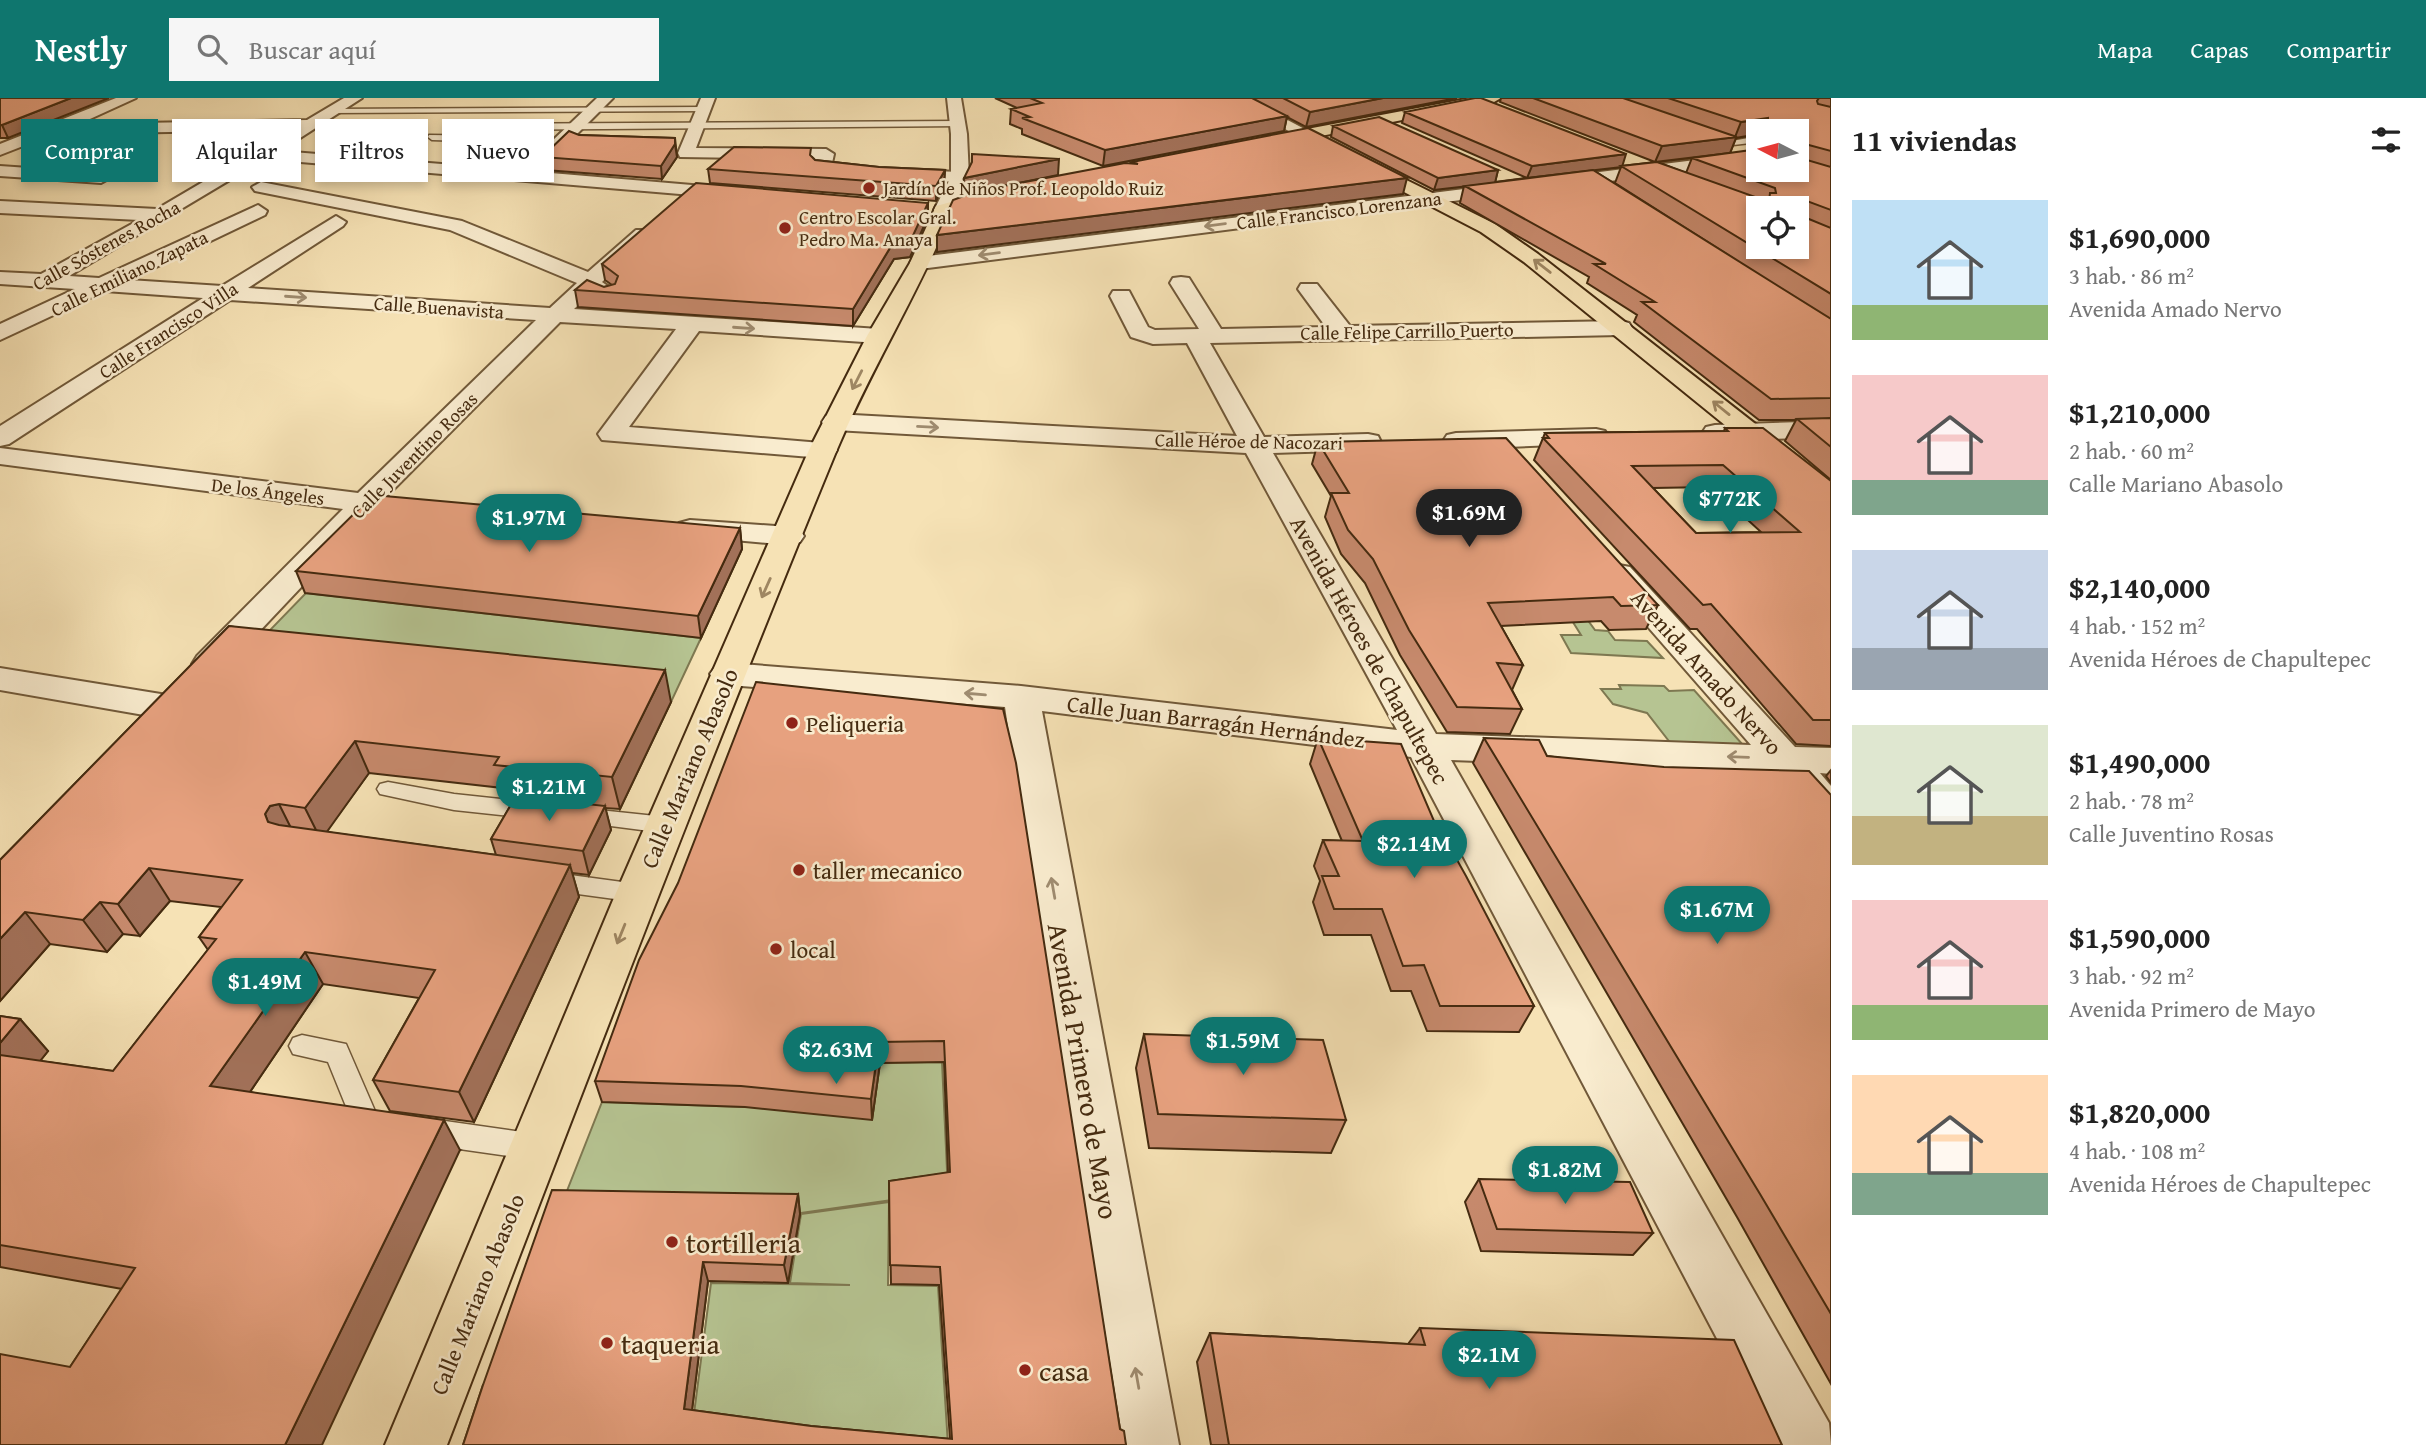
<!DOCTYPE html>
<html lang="es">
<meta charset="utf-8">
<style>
:root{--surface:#fff;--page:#f6f6f6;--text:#222;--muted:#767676;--accent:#0f766e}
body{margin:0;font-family:"Gentium Book Plus",serif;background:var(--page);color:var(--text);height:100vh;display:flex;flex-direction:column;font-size:26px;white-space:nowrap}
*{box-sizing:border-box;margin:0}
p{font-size:23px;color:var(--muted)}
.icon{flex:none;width:38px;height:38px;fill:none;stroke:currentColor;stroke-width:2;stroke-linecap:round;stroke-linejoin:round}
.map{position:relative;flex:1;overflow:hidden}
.sheet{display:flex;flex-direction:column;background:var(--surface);width:595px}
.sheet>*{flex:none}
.banner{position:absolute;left:21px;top:21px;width:665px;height:63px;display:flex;gap:14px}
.needle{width:46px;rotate:276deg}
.tools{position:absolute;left:1746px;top:21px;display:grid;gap:14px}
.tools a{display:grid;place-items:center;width:63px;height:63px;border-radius:0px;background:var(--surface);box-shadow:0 4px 10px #0003;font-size:35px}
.price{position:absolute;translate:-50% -60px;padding:0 16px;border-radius:24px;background:var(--accent);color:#fff;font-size:23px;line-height:46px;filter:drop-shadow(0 2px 4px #0008)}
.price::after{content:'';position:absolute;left:50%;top:42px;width:21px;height:16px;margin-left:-10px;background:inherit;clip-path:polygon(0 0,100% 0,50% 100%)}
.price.selected{background:#222;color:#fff}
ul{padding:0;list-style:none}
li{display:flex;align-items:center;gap:21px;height:175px;padding:0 21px}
li span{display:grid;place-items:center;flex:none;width:196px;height:140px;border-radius:0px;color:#555}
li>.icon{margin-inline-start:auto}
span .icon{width:84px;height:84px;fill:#fffc;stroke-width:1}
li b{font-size:30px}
h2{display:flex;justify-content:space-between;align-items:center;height:84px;padding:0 21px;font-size:30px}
.pill{padding:0 24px;border-radius:0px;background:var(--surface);box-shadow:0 4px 10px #0003;font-size:24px;line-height:63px}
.pill.selected{background:var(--accent);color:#fff}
header{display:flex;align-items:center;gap:42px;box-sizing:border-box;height:98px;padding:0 35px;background:var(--accent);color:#fff}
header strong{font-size:33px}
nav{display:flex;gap:38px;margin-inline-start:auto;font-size:24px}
.search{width:490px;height:63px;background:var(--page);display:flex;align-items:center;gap:18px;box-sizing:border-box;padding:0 24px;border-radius:0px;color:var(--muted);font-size:26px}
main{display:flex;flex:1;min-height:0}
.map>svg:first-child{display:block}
.green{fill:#b6c492;stroke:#7e7851;stroke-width:2}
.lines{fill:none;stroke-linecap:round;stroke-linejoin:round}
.service-casing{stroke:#715939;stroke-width:3}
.minor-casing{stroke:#715939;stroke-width:4}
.tertiary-casing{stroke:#715939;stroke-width:4}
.primary-casing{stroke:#452b10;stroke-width:4}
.service{fill:#f9eccf;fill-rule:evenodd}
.minor{fill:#f9eccf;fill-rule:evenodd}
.tertiary{fill:#f9eccf;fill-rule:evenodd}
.primary{fill:#f6e2b5;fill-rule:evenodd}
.wall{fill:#c78a6d;stroke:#452b10;stroke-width:2;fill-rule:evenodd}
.shaded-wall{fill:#a27159;stroke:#452b10;stroke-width:2}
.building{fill:#e7a17f;stroke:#452b10;stroke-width:2;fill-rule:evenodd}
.oneway{stroke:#9f8c70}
.oneway2{stroke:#9e8662}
.poi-dot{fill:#8f2418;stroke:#f9eccf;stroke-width:2.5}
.labels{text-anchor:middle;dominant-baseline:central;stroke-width:5;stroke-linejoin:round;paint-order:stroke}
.far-poi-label{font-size:19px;fill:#452b10;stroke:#f9eccf;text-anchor:start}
.far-street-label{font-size:19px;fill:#452b10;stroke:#f9eccf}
.street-label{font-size:23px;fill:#452b10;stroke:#f9eccf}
.poi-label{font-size:23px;fill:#452b10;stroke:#f9eccf;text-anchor:start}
.near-street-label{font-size:28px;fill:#452b10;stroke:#f9eccf}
.near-poi-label{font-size:28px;fill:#452b10;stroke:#f9eccf;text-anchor:start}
</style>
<header>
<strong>Nestly</strong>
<div class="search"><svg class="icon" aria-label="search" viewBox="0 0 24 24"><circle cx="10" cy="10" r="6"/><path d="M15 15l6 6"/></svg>Buscar aquí</div>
<nav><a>Mapa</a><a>Capas</a><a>Compartir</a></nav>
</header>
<main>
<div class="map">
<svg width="1831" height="1347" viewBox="0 0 1831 1347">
<rect width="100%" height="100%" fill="#f6e2b5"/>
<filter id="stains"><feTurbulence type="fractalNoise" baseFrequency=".00286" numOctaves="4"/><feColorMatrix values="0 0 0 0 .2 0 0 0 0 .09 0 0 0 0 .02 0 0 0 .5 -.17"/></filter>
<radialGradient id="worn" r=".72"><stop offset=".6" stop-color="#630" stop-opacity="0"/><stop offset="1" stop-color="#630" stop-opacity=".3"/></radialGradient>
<path class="green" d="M306 495 701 540 671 604 244 559Z
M1566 513H1581L1595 532 1608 533 1615 542 1647 543 1663 560 1571 555 1561 537H1581Z
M1619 587 1664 588 1669 593 1694 592 1743 647H1672L1647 615 1613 606 1601 591H1621Z
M942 964 948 1094 801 1115 561 1108 602 1004 745 1009 880 965Z
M889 1104 888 1187 938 1188 948 1347 693 1323 711 1185 850 1187 790 1185 801 1116Z"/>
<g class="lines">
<defs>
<path id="service" d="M704 9 707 13 331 15 327 13 331 11Z
M958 23 961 28 480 32 476 29 480 26Z
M429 37 499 38 503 41 499 44 432 42 428 39Z
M1759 38V44L1725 48 1721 45Z
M388 684 454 696 538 705 546 708 549 713 546 718 538 721 454 712 380 696 377 691 380 686Z
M580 710 665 719 673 721 676 727 673 733 665 735 572 723 569 718 572 713Z
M548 774 637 786 645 789 649 795 645 801 637 804 548 792 540 789 536 783 540 777Z
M302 937 346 946 375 1013 388 1017 392 1026 388 1035 378 1039 356 1033 328 964 293 956 289 948 293 940Z
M424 1020 536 1036 546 1040 550 1049 546 1058 536 1062 424 1046 414 1042 410 1033 414 1024Z"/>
<path id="minor" d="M116 0H136L79 26 307 22 344 0H362L280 53 527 73 525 70 528 66 597 0H613L539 74 739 91 748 96 739 101 265 61 69 178 99 180 258 107 267 113 265 117 129 182 222 188 336 118 346 124 343 128 248 190 550 210 577 185 450 132 255 93 252 89 261 84 462 123 588 174 636 132H650L653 136 650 140 602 184 619 196 616 201 608 203 590 196 574 211 879 231 887 233 891 238 887 243 879 245 699 233 629 329 833 346 837 352 833 358 823 360 602 342 598 336 676 231 560 224 386 399 392 401 397 407 392 413 372 414 221 574 209 577 197 574 192 566 197 558 343 411 0 366V350L358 395 536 222 230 202 9 346 0 348V328L203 200 105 193 0 242V226L75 191 0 186V174L41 176 139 122 0 115V103L157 111 291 32 54 36 0 57V46Z
M701 0H715L696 50 826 51 834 56 832 65 880 71 960 74 969 79 960 84 880 81 816 73 813 69 816 61 680 59 678 55Z
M1759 54V64L920 171 913 169 910 165 913 161 920 159Z
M0 68 101 75 110 80 101 85 0 78Z
M1181 179 1189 180 1221 231 1326 229 1298 191 1301 186H1317L1350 228 1621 223 1629 225 1632 230 1629 235 1621 237 1210 245 1264 339 1368 336 1378 338 1381 344 1378 350 1368 352 1273 355 1436 636 1751 647 1608 483 1603 476 1608 469 1619 467 1630 469 1795 649 1831 650V676L1820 675 1831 688V727L1817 723 1774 674 1451 662 1829 1325 1831 1347H1773L1411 659 1042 613 1179 1347H1117L1005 609 728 587 716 584 710 576 716 568 728 565 1021 588 1397 632 1246 355 835 332 826 330 822 324 826 318 835 316 1237 338 1187 245 1153 246 1131 239 1110 198 1113 193H1129L1148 229 1155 232 1199 231 1170 185 1173 180Z
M1831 323V339L1715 343 1706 341 1702 335 1706 329 1715 327Z
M1596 331 1605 333 1609 339 1605 345 1456 351 1447 349 1443 343 1447 337 1456 335Z
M690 422 789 429 800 432 804 438 800 444 789 447 679 437 675 431 679 425Z
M0 570 167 597 180 601 185 609 180 617 167 621 0 592Z"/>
<path id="tertiary" d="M947 0H961L967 36 969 79 952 112 943 118 934 112 951 79V36Z
M1227 0H1246L1314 36 1306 41 1300 39Z"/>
<path id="primary" d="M1471 0H1501L1494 4 1265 49 1257 44 1265 39Z
M1358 58 1495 126 1538 156 1831 385V408L1821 405 1524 164 1481 134 1352 67 1349 63Z
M1000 91 1009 96 1006 100 951 116C917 198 869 274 835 356 700 684 574 1016 447 1347H385L616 795 809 352 867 238 910 165 936 108Z"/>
</defs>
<use href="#service" class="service-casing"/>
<use href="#minor" class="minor-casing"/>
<use href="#tertiary" class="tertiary-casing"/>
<use href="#primary" class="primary-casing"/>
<use href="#service" class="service"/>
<use href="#minor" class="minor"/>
<use href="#tertiary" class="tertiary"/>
<use href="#primary" class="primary"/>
</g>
<path class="wall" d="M0 0 8 40H0Z
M995 0H1457L1306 29 1287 19 1284 33 1103 68 1022 36V31L1010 26 1011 11 1017 10Z
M1501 0H1831V382L1785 343 1796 322H1759L1634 224 1637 217 1587 185 1589 179 1460 105 1464 88 1434 92 1331 39 1333 28 1498 72 1495 84 1527 80 1402 25 1405 14 1622 68 1655 64 1500 4ZM1759 33H1797L1759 72 1692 60 1686 75 1657 64 1730 55 1736 40 1759 36ZM1621 69 1615 85 1736 162 1593 72Z
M579 37 675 40 677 59 662 81 545 72 542 59Z
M812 59 815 62 879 69 945 72 944 86 936 103 710 85 708 71Z
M928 119 910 159 894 161 853 228 578 209 575 192 604 189 612 187 605 182 602 166Z
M1725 330 1831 383V648L1796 646 1697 531H1690L1534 362 1545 335 1724 333ZM1712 389 1761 434 1696 435 1653 390Z
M1318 344 1658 507 1646 531 1609 532 1601 523 1501 528 1523 567 1512 592 1522 611 1510 636 1447 634 1400 557 1365 485 1341 456 1325 419 1331 398 1312 366Z
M740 430 742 451 701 540 305 495 296 473Z
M229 528 671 604 620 711 605 710 611 732 589 777 572 775 579 799 474 1024 390 1013 373 982 419 900 323 886 250 994 460 1052 70 1269 122 1191 0 1169V918L20 921 48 953 40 963 113 973 208 852 199 839 221 809 170 803 140 838 123 836 107 854 50 846 0 903V762ZM369 675 502 690 505 699 515 700 491 741 496 757 326 734Z
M1003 611 1120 1331 1126 1347H463L483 1287 798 1096 800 1116 788 1185 708 1183 692 1312 811 1328 950 1341 939 1187 891 1186 889 1083 948 1075 944 964 880 965 872 1022 745 1009 602 1004 595 983Z
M1318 640 1443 744 1534 908 1519 934 1427 933 1411 893H1391L1371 837H1324L1313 804 1320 783 1314 768 1323 742 1342 743 1310 666Z
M1484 640 1547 658 1831 697V1286L1737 1119 1473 665Z
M1831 672V685L1826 678Z
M1144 936 1346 1022 1331 1055 1149 1050 1136 970Z
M1479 1081 1653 1135 1633 1157 1481 1153 1465 1104Z
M1420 1230 1782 1347H1211L1197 1264 1210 1235 1408 1246Z"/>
<path class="shaded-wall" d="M71 0H109L8 40 2 27Z
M1383 0H1457L1306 29 1310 14Z
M1287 18 1284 33 1103 68 1105 52Z
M1768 20 1762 33H1759V36L1736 40 1730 55 1655 64 1662 48 1735 39 1741 24Z
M675 46 677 59 662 81 661 68Z
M1797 53H1802L1797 63Z
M1626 56 1622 69 1527 80 1532 68Z
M1059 61 1058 77 963 96 964 80Z
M945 72 944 86 936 103V88Z
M1498 72 1495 85 1434 92 1438 80Z
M1407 80 1403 96 937 154V137Z
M928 105V119L910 159 894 161 853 228V211L893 145Z
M740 430 742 451 701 540 698 518Z
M665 572 671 604 620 711 612 679Z
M355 643 369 675 321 742 305 710Z
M279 706 295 738 268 724 265 716 270 708Z
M605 708 611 732 589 777 583 753Z
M570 767 579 799 474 1024 459 994Z
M149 770 170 803 140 838 118 806Z
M100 804 123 836 107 854 83 822Z
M25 814 50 846 0 903V841Z
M305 854 323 886 233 1019 210 988Z
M20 921 48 953 21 987 0 965V945Z
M879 944 880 965 872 1022 871 1001Z
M444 1022 460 1052 322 1347H285Z
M798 1096 800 1116 788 1185 784 1167Z
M703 1164 708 1183 690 1328 684 1311Z"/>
<path class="building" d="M0 0H71L2 27H0Z
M1030 0H1252L1287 18 1105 52 1022 20 1030 19 1011 11 1042 5Z
M1283 0H1383L1310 14Z
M1475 0H1481L1626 56 1532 68 1405 14Z
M1533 0H1623L1737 39 1662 48Z
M1668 0H1819L1817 3 1818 6 1831 9V53L1805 46 1802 53H1797V33H1766L1763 31 1768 30V20L1741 24Z
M1379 19 1498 72 1438 80 1333 28Z
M1308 30 1407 80 937 137 953 102 977 93 1125 65 1138 66 1132 64Z
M569 33 579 37 675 40V46L661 68 542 59Z
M734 49 811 50 810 57 815 62 879 69 945 72 936 88 708 71Z
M1759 51V72H1797V59L1831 69V112L1807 103 1803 105 1804 119 1831 130V196L1621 68 1657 64 1769 104 1770 95H1776L1775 90 1692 60ZM1759 110H1797V149H1759Z
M972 56 1059 61 964 80 972 64Z
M1593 72 1831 221V300L1771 301 1642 204H1655L1594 166H1606L1465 88Z
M696 85 928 105 910 144 893 145 853 211 575 192 587 182 604 189 615 186 618 178 602 166Z
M1831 320V349L1797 321Z
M1725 330H1763L1831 383V622H1813L1711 506 1703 507 1543 340H1549L1545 335 1728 333ZM1723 367 1800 434 1696 435 1632 368Z
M1506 340 1658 507 1621 508 1613 499 1488 505 1523 567 1497 565 1522 611 1457 609 1409 532 1373 461 1348 432 1331 395H1349L1318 344Z
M373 397 740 430 698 518 296 473Z
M229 528 665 572 612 679 494 667 499 659 355 643 305 710 279 706 270 708 265 716 268 724 279 727 570 767 459 994 373 982 435 872 305 854 210 988 444 1022 285 1347H0V1256L70 1269 135 1170 0 1147V957L113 973 216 841 199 839 242 782 149 770 118 806 100 804 83 822 25 814 0 841V762Z
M756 584 1003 611 1016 665 1120 1331 1124 1333 1126 1347H463L483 1287 552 1092 798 1096 784 1167 703 1164 684 1311 811 1328 952 1341 940 1169 890 1167 889 1083 950 1074 944 943 879 944 871 1001 741 988 595 983 639 862 678 785Z
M1318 640 1401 646 1443 744H1447L1466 778 1534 908H1440L1424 867 1403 868 1382 811H1334L1322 778H1339L1323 742 1363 743Z
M1484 640 1539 642 1547 658 1664 669 1809 673 1831 697V1216L1760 1096Z
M516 698 605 708 583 753 491 741Z
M0 918 20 921 0 945Z
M1144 936 1323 942 1346 1022 1158 1016Z
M1479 1081 1630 1084 1653 1135 1497 1131Z
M1420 1230 1734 1242 1782 1347H1229L1210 1235 1425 1247Z"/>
<defs><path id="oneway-shaft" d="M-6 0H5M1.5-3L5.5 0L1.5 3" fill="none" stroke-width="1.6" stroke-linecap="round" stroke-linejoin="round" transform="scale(1.75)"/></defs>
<g class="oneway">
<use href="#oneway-shaft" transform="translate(1215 127) rotate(173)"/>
<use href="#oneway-shaft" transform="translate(989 156) rotate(173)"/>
<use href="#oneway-shaft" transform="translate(296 199) rotate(4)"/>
<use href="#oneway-shaft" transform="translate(744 230) rotate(4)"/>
<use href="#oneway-shaft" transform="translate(928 329) rotate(3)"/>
<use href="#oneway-shaft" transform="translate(975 596) rotate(-175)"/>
<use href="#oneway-shaft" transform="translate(1738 659) rotate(-178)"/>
<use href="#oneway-shaft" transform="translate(1053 790) rotate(-100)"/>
<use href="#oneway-shaft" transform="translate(1137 1280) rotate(-100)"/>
</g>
<g class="oneway2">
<use href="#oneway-shaft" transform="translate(1542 168) rotate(-142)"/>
<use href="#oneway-shaft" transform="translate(857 282) rotate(117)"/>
<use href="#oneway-shaft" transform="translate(1721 310) rotate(-141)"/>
<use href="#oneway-shaft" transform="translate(766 490) rotate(114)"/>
<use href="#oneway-shaft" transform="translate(621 836) rotate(112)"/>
</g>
<g class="poi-dot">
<circle cx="869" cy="90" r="7"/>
<circle cx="785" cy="130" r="7"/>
<circle cx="792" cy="625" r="7"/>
<circle cx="799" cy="772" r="7"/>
<circle cx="776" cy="851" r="7"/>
<circle cx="672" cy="1144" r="7"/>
<circle cx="607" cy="1245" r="7"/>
<circle cx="1025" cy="1272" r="7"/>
</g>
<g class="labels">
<g class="far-poi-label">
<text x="883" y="90">Jardín de Niños Prof. Leopoldo Ruiz</text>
<text x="799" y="119">Centro Escolar Gral.<tspan x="799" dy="22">Pedro Ma. Anaya</tspan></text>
</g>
<g class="far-street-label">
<text transform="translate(1339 112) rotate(-7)">Calle Francisco Lorenzana</text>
<text transform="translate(106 147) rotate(-29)">Calle Sóstenes Rocha</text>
<text transform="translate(129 175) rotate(-26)">Calle Emiliano Zapata</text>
<text transform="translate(439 209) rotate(4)">Calle Buenavista</text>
<text transform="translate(168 232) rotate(-33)">Calle Francisco Villa</text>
<text transform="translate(1407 233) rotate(-1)">Calle Felipe Carrillo Puerto</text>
<text transform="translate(1249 343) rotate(1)">Calle Héroe de Nacozari</text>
<text transform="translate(414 357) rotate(-45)">Calle Juventino Rosas</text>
<text transform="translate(268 393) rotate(7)">De los Ángeles</text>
</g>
<g class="street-label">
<text transform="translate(1370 552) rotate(61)">Avenida Héroes de Chapultepec</text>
<text transform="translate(1707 574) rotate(48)">Avenida Amado Nervo</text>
<text transform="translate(1216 623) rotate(7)">Calle Juan Barragán Hernández</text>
<text transform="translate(689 670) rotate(-67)">Calle Mariano Abasolo</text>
<text transform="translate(477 1196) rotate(-68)">Calle Mariano Abasolo</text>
</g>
<g class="poi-label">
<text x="806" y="625">Peliqueria</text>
<text x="813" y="772">taller mecanico</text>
<text x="790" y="851">local</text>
</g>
<g class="near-street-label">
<text transform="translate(1084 973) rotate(80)">Avenida Primero de Mayo</text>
</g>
<g class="near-poi-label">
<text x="686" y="1144">tortilleria</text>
<text x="621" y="1245">taqueria</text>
<text x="1039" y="1272">casa</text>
</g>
</g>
<rect width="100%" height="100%" filter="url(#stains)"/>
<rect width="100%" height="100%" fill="url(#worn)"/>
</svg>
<div class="tools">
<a><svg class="needle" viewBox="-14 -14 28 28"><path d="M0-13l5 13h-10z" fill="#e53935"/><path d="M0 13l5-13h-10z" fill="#767676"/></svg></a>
<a><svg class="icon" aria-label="locate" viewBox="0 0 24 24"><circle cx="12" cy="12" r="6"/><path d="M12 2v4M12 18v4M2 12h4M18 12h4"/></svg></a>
</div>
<b class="price" style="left:1730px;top:437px">$772K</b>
<b class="price selected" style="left:1469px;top:451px">$1.69M</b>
<b class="price" style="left:529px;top:456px">$1.97M</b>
<b class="price" style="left:549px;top:725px">$1.21M</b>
<b class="price" style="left:1414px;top:782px">$2.14M</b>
<b class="price" style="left:1717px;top:848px">$1.67M</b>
<b class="price" style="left:265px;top:920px">$1.49M</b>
<b class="price" style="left:1243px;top:979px">$1.59M</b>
<b class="price" style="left:836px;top:988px">$2.63M</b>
<b class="price" style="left:1565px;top:1108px">$1.82M</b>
<b class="price" style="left:1489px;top:1293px">$2.1M</b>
<div class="banner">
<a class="pill selected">Comprar</a>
<a class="pill">Alquilar</a>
<a class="pill">Filtros</a>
<a class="pill">Nuevo</a>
</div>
</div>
<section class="sheet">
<h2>11 viviendas<svg class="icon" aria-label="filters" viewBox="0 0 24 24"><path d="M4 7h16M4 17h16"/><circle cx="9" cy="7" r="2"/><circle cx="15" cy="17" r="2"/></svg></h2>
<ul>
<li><span style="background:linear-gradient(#bfe0f5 75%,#8fb573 0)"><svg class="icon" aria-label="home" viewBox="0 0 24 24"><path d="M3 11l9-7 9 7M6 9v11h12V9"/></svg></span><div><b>$1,690,000</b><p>3 hab. · 86 m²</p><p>Avenida Amado Nervo</p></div></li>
<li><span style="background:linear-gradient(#f6c9c9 75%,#7fa58c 0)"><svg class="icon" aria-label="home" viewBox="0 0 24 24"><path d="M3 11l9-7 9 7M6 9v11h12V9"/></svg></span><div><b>$1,210,000</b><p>2 hab. · 60 m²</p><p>Calle Mariano Abasolo</p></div></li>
<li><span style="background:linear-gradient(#c9d6e8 70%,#9aa5b1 0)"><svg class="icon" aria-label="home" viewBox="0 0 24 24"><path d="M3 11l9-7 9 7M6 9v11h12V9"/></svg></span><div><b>$2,140,000</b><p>4 hab. · 152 m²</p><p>Avenida Héroes de Chapultepec</p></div></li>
<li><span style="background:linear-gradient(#dfe7d0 65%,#c2b280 0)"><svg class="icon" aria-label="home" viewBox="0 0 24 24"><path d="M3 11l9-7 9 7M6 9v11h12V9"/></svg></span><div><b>$1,490,000</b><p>2 hab. · 78 m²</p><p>Calle Juventino Rosas</p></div></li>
<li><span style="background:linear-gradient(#f6c9c9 75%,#8fb573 0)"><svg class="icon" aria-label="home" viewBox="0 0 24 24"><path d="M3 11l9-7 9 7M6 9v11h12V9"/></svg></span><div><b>$1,590,000</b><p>3 hab. · 92 m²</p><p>Avenida Primero de Mayo</p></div></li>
<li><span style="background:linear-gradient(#ffd9b3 70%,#7fa58c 0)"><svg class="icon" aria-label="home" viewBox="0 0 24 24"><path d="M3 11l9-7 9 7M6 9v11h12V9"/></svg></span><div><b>$1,820,000</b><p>4 hab. · 108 m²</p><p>Avenida Héroes de Chapultepec</p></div></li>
</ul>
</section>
</main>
